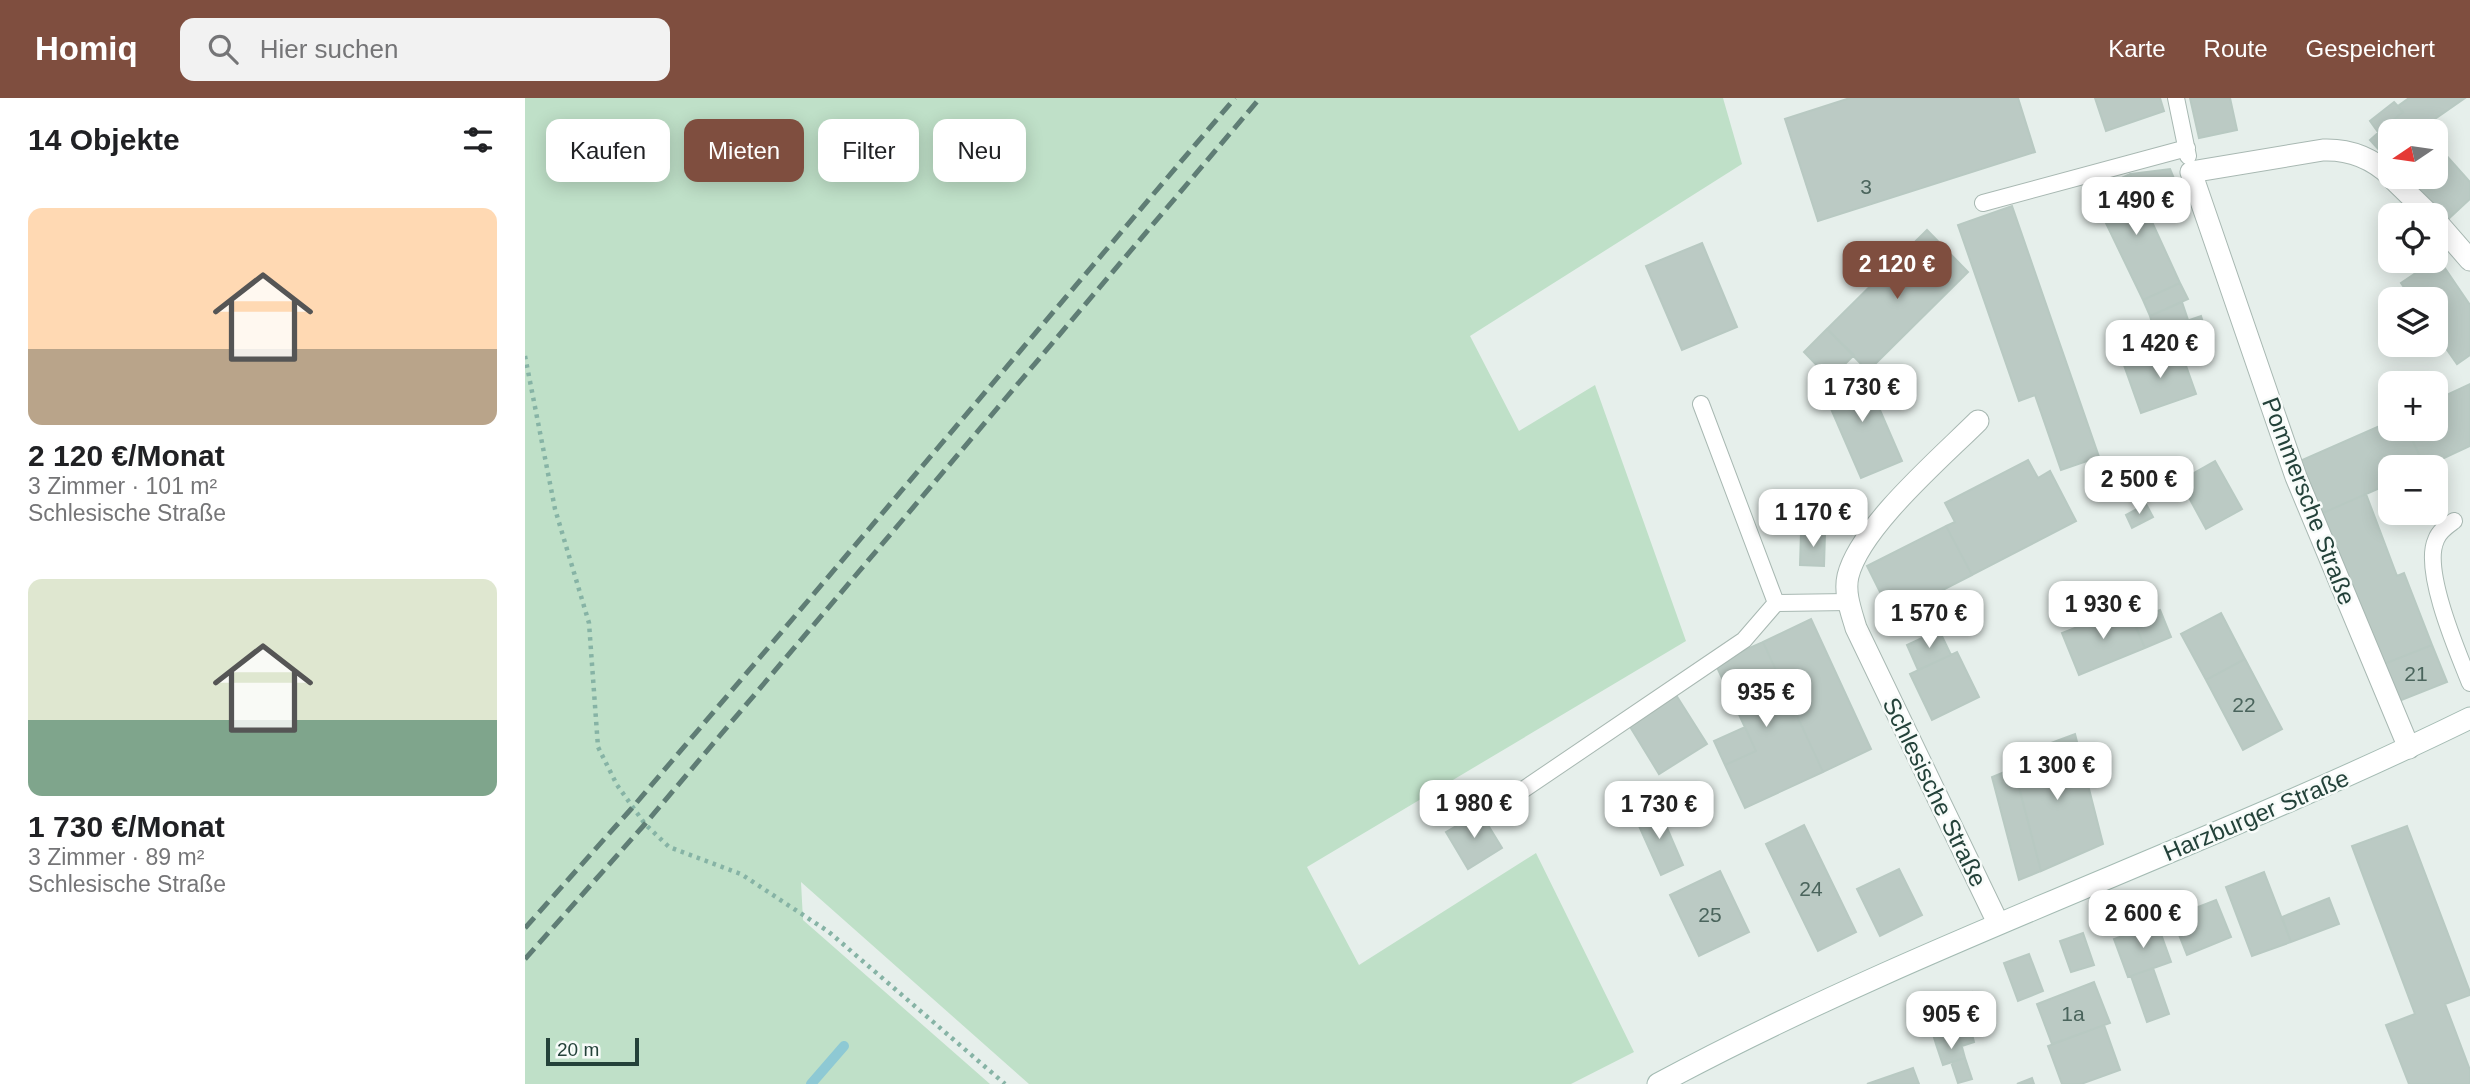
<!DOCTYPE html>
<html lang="de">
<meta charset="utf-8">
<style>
:root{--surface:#fff;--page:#f2f2f2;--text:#202124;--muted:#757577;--accent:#7f4e3f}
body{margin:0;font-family:Helvetica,sans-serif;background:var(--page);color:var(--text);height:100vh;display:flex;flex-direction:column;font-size:26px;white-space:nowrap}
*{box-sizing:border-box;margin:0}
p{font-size:23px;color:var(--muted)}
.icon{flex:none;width:38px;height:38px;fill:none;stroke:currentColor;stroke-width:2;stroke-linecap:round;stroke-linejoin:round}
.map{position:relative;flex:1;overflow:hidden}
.sheet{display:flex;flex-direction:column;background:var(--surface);width:525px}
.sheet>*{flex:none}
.hud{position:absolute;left:21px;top:21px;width:665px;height:63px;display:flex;gap:14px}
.needle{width:46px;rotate:257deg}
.buttons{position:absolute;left:1853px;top:21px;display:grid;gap:14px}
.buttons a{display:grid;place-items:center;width:70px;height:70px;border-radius:14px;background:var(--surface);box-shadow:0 4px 18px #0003;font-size:35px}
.scale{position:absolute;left:21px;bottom:18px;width:93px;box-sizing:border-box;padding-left:7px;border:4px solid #24423a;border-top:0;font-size:19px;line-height:24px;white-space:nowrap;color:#24423a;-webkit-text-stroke:5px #f7fbf9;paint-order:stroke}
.price{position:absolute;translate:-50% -60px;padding:0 16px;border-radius:14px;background:#fff;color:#222;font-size:23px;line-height:46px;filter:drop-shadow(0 2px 4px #0008)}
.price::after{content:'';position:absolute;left:50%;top:42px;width:21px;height:16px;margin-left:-10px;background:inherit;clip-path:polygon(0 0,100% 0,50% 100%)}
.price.selected{background:var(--accent);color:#fff}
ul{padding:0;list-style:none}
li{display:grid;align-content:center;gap:14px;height:371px;padding:0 28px}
li span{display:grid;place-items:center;height:217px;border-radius:14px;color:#555}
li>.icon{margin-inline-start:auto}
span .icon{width:126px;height:126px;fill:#fffc;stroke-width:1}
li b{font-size:30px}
h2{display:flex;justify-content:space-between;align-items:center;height:84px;padding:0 28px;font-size:30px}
.chip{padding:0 24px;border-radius:14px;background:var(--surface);box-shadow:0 4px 18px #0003;font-size:24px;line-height:63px}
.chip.selected{background:var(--accent);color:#fff}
header{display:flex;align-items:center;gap:42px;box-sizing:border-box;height:98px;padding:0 35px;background:var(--accent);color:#fff}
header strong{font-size:33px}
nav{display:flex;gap:38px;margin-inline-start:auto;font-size:24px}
.search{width:490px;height:63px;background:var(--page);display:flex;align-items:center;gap:18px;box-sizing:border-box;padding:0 24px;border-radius:14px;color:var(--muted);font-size:26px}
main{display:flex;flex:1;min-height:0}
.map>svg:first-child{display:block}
.green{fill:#bfe0c8}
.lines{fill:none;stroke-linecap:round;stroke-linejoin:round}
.stream{stroke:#8ec9d4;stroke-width:10}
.building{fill:#bbcac4;stroke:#b8c9c2;stroke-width:2}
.lane-casing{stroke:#a8b8b2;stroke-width:18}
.street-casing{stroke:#a8b8b2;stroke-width:23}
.secondary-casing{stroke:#a4bbb3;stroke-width:23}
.path{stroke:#86b3a5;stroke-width:4.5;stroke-dasharray:3.5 5;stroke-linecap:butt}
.lane{stroke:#fff;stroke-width:16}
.street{stroke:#fff;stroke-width:21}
.secondary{stroke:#fff;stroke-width:21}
.rail{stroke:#5f7d75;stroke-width:5;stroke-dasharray:14 7;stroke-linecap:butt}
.labels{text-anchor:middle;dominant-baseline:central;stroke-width:5;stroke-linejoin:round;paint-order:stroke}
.number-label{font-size:21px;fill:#4a645c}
.street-label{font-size:24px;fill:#24423a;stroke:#f7fbf9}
</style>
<header>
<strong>Homiq</strong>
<div class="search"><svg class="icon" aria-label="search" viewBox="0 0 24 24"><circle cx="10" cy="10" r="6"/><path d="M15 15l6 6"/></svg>Hier suchen</div>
<nav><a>Karte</a><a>Route</a><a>Gespeichert</a></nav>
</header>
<main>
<section class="sheet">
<h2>14 Objekte<svg class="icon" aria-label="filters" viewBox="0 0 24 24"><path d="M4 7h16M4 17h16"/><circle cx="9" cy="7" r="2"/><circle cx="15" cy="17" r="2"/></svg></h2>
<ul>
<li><span style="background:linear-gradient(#ffd9b3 65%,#b9a48a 0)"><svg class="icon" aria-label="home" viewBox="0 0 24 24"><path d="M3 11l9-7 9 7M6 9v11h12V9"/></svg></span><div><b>2 120 €/Monat</b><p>3 Zimmer · 101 m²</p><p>Schlesische Straße</p></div></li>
<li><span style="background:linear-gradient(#dfe7d0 65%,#7fa58c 0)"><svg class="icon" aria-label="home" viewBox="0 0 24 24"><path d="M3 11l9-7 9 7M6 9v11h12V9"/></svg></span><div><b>1 730 €/Monat</b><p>3 Zimmer · 89 m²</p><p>Schlesische Straße</p></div></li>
</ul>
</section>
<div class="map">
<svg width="1945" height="986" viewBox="0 0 1945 986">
<rect width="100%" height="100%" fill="#e6efeb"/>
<path class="green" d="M0 0H1198L1217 66 945 238 994 333 1070 287 1161 543 782 769 834 867 1011 755 1109 954 1046 986H504L276 784 278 822 465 986H0Z"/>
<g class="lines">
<path class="stream" d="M286 986 319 948"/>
</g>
<path class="building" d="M1325 0H1493L1510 54 1293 123 1260 21Z
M1570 0H1635L1639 13 1581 33Z
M1665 0H1705L1712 32 1674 40Z
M1884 0H1940L1897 30 1864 25 1878 14 1873 8Z
M1869 4 1878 14 1853 34 1845 23Z
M1864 25 1900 33H1866V65L1845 42Z
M1911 46 1945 84V101L1919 125 1878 79H1911Z
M1645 71 1658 102 1622 113 1605 76Z
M1605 76 1655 185 1618 202 1566 94Z
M1487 108 1574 359 1536 372 1510 297 1494 303 1433 127Z
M1402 132 1443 174 1343 273 1302 231Z
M1177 145 1212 229 1157 252 1121 168Z
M1913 160 1945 207V257L1932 266 1911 236V201H1887L1876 185Z
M1655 185 1663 201 1625 218 1618 202Z
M1657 204 1663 222 1630 234 1625 218Z
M1676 218 1681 234 1647 246 1641 230Z
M1302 231 1329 257 1305 281 1279 254Z
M1654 248 1671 296 1616 315 1599 267Z
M1338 273 1377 363 1336 380 1297 290Z
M1945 286V348L1900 369 1882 331H1911V302Z
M1866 323V331H1882L1900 369H1866V385L1798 415 1775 363Z
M1503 362 1513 380 1525 373 1551 423 1447 477 1421 428 1430 424 1420 405Z
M1690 363 1717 411 1681 431 1655 383Z
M1841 396 1872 478 1879 475 1907 547 1859 566 1798 415Z
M1621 406 1628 419 1607 430 1601 417Z
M1421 428 1447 477 1367 518 1342 468Z
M1276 434 1300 435 1299 468 1275 467Z
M1603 509 1620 550 1554 577 1537 535Z
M1635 512 1646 539 1620 550 1608 523Z
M1696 515 1720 561 1681 582 1656 536Z
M1286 521 1346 651 1298 674 1238 544Z
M1414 532 1426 557 1393 572 1382 547Z
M1238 544 1298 674 1220 710 1200 667 1231 653 1190 565Z
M1907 547 1922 584 1874 603 1859 566Z
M1432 554 1454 599 1407 622 1385 576Z
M1720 561 1757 631 1718 652 1681 582Z
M1151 597 1182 646 1134 676 1104 627Z
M1220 629 1231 653 1200 667 1189 643Z
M1550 636 1578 746 1516 773 1486 660Z
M1489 670 1516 773 1494 782 1467 679Z
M1133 709 1158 767 1136 777 1110 719Z
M955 714 977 750 943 771 921 734Z
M1279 727 1331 834 1293 853 1241 746Z
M1882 728 1945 894V897L1920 906 1945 972V986H1884L1861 927 1890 916 1827 748Z
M1374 771 1397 817 1355 838 1332 791Z
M1195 773 1224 834 1174 858 1145 797Z
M1739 774 1766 844 1727 858 1701 789Z
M1804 800 1814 826 1766 844 1757 819Z
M1691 802 1706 839 1662 857 1647 819Z
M1632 825 1646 864 1603 879 1589 841Z
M1558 835 1569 867 1546 874 1535 843Z
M1504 856 1518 893 1493 903 1479 865Z
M1628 870 1644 916 1622 924 1606 878Z
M1569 884 1585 925 1527 946 1512 906Z
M1447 894 1460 932 1447 936 1449 944 1437 948 1434 938 1411 946 1400 911Z
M1579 927 1595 972 1556 986H1537L1523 948Z
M1434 938 1440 960 1418 967 1411 946Z
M1440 960 1447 981 1433 985 1426 964Z
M1388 970 1394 986H1342Z
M1507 980 1509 986H1492Z"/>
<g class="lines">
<defs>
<path id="lane" d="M1651 0 1663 58
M1458 105 1662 50
M1176 306 1251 505 1323 504
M1929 423C1922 428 1914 433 1911 442 1897 472 1933 555 1945 585
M983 702 1219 542 1251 505"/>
<path id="street" d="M1866 78C1846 59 1824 51 1798 52L1666 74 1771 379 1884 650
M1866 79 1905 117
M1911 123 1945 162
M1453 323C1417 359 1335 429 1323 478 1319 495 1326 513 1331 530L1473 825"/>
<path id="secondary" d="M1133 986C1395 845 1678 751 1945 620"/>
</defs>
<use href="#lane" class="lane-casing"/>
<use href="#street" class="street-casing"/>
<use href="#secondary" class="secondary-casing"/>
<path class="path" d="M0 258 30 411 64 525 73 649 92 687 120 726 144 749 216 776 304 834 480 986"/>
<use href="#lane" class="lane"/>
<use href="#street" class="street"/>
<use href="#secondary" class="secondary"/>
<path class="rail" d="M0 830 107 710 710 0
M0 861 120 726 735 0"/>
</g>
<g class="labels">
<g class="number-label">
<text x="1341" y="88">3</text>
<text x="1891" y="575">21</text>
<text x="1719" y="606">22</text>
<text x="1286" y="790">24</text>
<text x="1185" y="816">25</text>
<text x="1548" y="915">1a</text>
</g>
<g class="street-label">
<text transform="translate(1784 403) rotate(69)">Pommersche Straße</text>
<text transform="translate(1410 694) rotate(64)">Schlesische Straße</text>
<text transform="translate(1731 717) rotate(-23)">Harzburger Straße</text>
</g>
</g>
</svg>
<div class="buttons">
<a><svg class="needle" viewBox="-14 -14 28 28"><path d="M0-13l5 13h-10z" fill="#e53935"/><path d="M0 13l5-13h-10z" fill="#757577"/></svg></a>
<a><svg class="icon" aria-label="locate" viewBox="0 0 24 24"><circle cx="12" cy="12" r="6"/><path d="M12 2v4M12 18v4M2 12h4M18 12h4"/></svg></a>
<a><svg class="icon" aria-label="layers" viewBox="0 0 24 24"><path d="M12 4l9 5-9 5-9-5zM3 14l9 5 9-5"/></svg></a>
<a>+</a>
<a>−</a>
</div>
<div class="scale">20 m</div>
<b class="price" style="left:1611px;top:139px">1 490 €</b>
<b class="price selected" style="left:1372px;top:203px">2 120 €</b>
<b class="price" style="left:1635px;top:282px">1 420 €</b>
<b class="price" style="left:1337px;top:326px">1 730 €</b>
<b class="price" style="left:1614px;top:418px">2 500 €</b>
<b class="price" style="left:1288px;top:451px">1 170 €</b>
<b class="price" style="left:1578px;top:543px">1 930 €</b>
<b class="price" style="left:1404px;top:552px">1 570 €</b>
<b class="price" style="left:1241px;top:631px">935 €</b>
<b class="price" style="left:1532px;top:704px">1 300 €</b>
<b class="price" style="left:949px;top:742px">1 980 €</b>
<b class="price" style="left:1134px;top:743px">1 730 €</b>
<b class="price" style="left:1618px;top:852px">2 600 €</b>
<b class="price" style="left:1426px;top:953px">905 €</b>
<div class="hud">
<a class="chip">Kaufen</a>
<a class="chip selected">Mieten</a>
<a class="chip">Filter</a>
<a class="chip">Neu</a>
</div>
</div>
</main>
